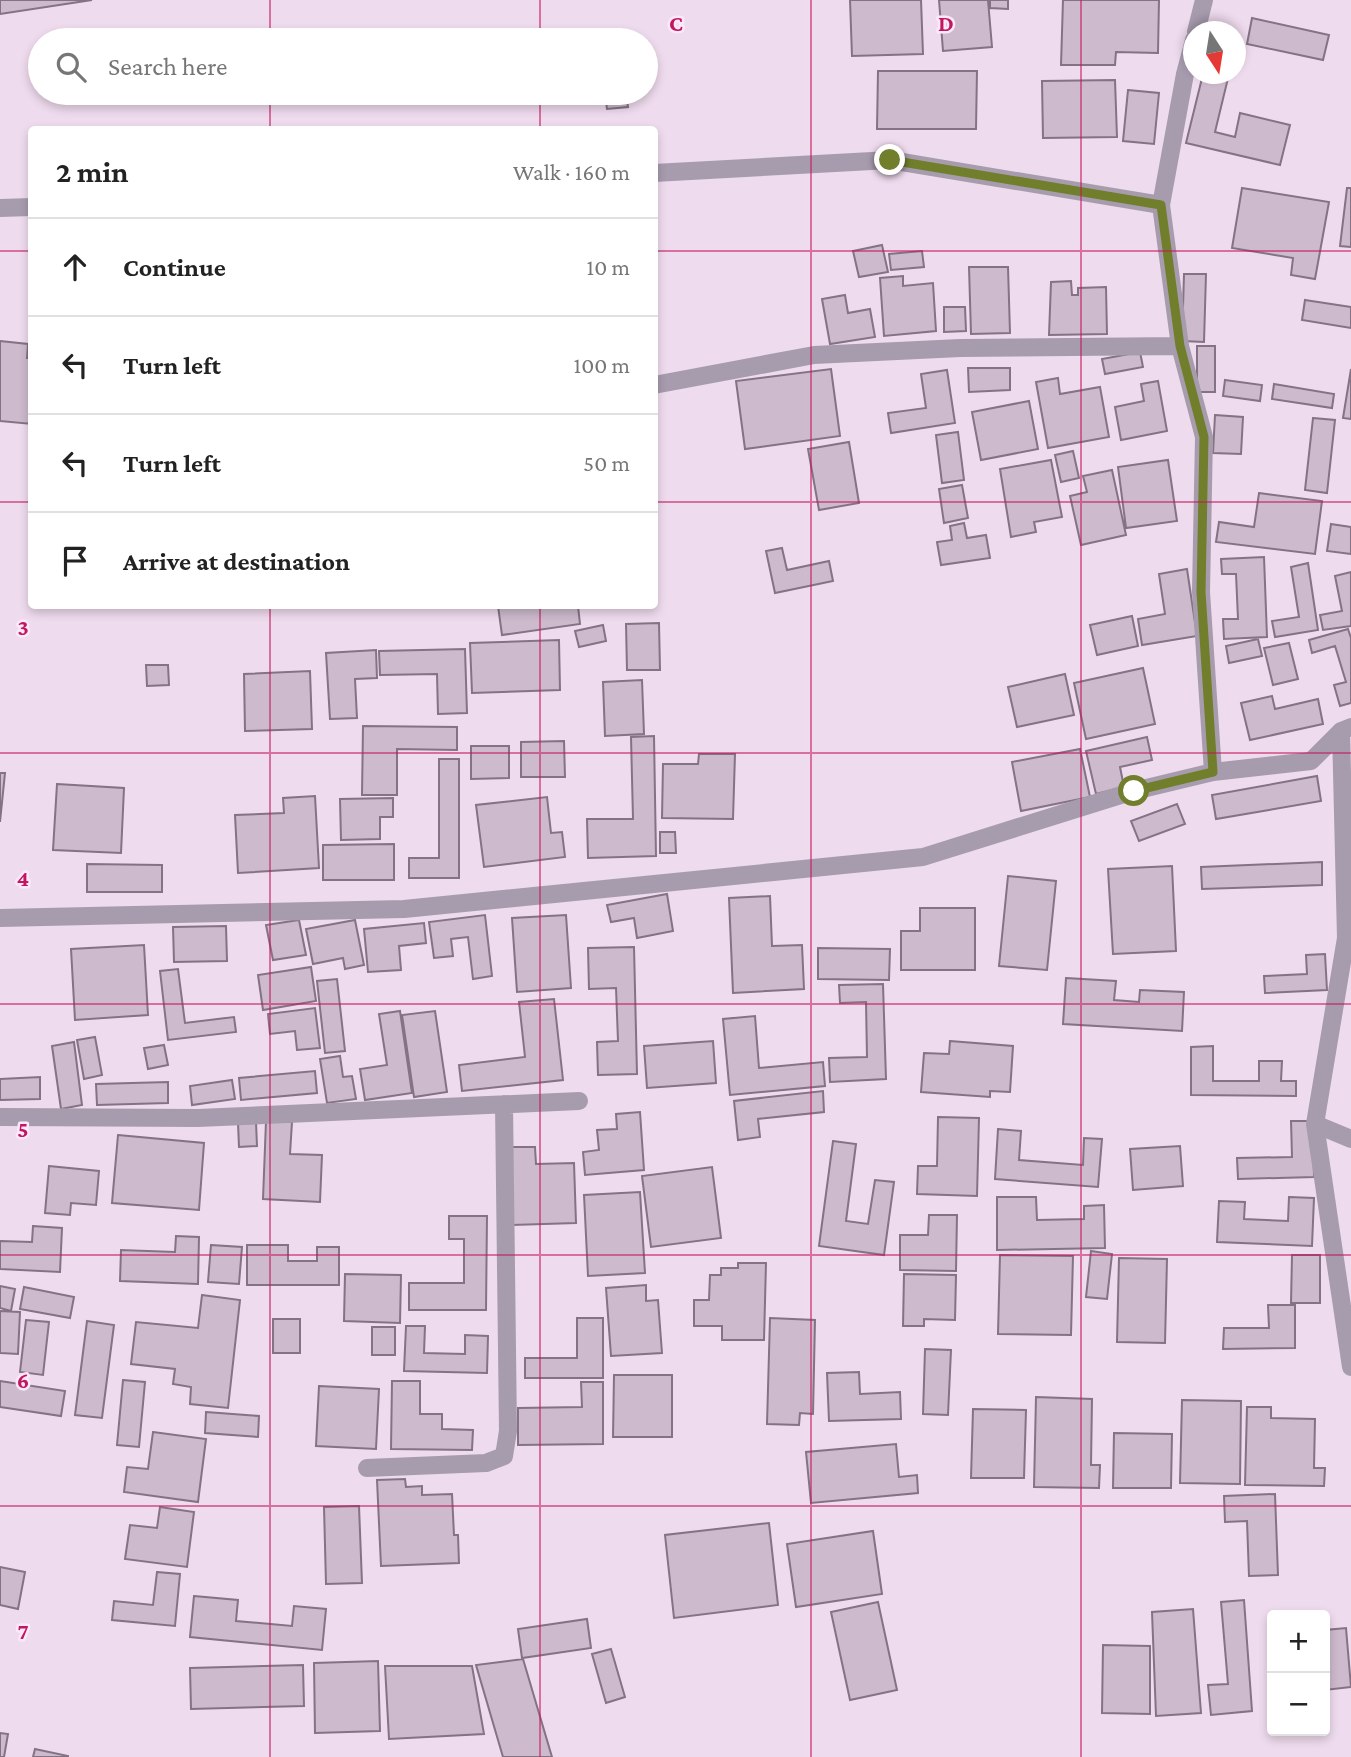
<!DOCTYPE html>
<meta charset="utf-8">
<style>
:root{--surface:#fff;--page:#f6f6f6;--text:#222;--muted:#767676;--line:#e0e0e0}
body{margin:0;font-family:"Crimson Pro",serif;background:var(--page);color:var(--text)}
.controls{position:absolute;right:21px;bottom:21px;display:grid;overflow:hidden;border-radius:7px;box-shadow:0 4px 10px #0003}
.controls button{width:63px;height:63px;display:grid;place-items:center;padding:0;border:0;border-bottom:2px solid var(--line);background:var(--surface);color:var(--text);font:35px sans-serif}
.compass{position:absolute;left:1183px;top:21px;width:63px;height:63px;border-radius:50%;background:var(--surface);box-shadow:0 4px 10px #0003;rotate:168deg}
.stop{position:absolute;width:21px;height:21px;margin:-16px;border:5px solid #717e2b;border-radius:50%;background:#fff}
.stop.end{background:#717e2b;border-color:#fff;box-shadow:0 2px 7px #0008}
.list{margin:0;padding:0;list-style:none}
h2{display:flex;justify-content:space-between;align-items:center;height:91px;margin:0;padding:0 28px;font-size:30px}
h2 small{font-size:23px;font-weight:400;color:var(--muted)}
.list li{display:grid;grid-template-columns:46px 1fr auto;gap:21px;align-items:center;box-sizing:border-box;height:98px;padding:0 28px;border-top:2px solid var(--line)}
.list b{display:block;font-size:26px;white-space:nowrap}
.list em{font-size:23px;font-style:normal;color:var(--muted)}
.icon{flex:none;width:38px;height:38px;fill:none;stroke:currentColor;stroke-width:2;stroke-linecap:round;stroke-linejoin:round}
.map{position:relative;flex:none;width:1351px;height:1757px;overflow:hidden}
.search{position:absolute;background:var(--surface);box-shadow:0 4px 10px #0003;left:28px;top:28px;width:630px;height:77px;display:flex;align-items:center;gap:18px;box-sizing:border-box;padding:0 24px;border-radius:38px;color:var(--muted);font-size:26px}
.panel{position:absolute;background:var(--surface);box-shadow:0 4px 10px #0003;left:28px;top:126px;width:630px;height:483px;border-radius:7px}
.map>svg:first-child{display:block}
</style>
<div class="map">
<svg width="1351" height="1757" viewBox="0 0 1351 1757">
<rect width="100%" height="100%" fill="#efdbee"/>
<path fill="#cdbacd" stroke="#847384" stroke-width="2" d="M0 0H92L0 14Z
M850 0H921L923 54 852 56Z
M939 0H988L992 47 943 51Z
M990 0H1008V9L990 8Z
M1063 0H1159L1158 53 1116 52 1115 65H1061Z
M1252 18 1329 35 1323 60 1247 44Z
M878 71H977L976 129H877Z
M1203 74H1229L1215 132 1235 137 1240 113 1290 125 1280 165 1186 143Z
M1115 80 1117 137 1043 138 1042 81Z
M1128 90 1159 93 1154 144 1123 141Z
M605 93H626L628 107 607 109Z
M1242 188 1329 202 1315 279 1291 275 1293 258 1232 248Z
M1347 188H1351V247L1340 246Z
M882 245 888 272 859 277 853 251Z
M922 251 924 267 891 270 889 254Z
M969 267H1008L1010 333 971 334Z
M1184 274H1206L1204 342 1182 341Z
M903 276V286L933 283 936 331 884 336 880 278Z
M1071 281 1072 295H1078V288L1106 287 1107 334 1049 335 1051 282Z
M845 295 848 313 870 309 875 337 830 344 822 299Z
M1305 300 1351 307V328L1302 320Z
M944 307H965L966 331 944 332Z
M0 341 28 344 27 358H32V424L0 421Z
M1197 346H1215V392H1197Z
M1140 352 1143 367 1105 374 1102 359Z
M968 368H1010V390L969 392Z
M831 369 840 436 745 449 736 381Z
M1351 369V419L1343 418Z
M947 370 955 423 891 433 888 413 926 408 921 374Z
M1058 378 1060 394 1100 387 1109 437 1048 448 1036 382Z
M1225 380 1262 385 1260 401 1223 396Z
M1158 381 1167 431 1121 440 1115 407 1144 401 1141 384Z
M1274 384 1334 394 1332 408 1272 399Z
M1029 401 1038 449 981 460 972 412Z
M1215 415 1243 417 1241 454 1213 453Z
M1313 418 1335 420 1327 493 1305 490Z
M958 432 964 480 942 483 936 435Z
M849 442 859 503 819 510 808 449Z
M1073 451 1079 478 1061 482 1055 455Z
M1051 460 1062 517 1034 522 1036 532 1011 537 1000 469Z
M1168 460 1177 521 1126 528 1118 467Z
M1112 470 1126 535 1081 545 1070 496 1087 492 1083 476Z
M962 485 968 518 944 523 939 489Z
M1259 493 1322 501 1315 554 1216 542 1219 522 1254 527Z
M964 523 967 538 986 535 990 558 941 565 937 542 952 540 950 526Z
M1331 524 1351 527V554L1327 551Z
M782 548 787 570 829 561 833 581 775 593 766 551Z
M1264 557 1267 637 1224 639 1223 619H1238L1236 574H1222L1221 559Z
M1308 563 1318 630 1275 637 1272 621 1299 617 1291 567Z
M1187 569 1197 636 1142 645 1138 619 1165 614 1159 574Z
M1351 572V626L1323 630 1320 615 1342 611 1335 576Z
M498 606H527V607L578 606 580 624 502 635Z
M1132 616 1138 646 1097 655 1090 625Z
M659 623 660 670H627L626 624Z
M603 625 606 641 579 647 575 631Z
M1348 629 1351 638V703L1340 706 1334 685 1346 682 1335 646 1312 653 1309 640Z
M1258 639 1262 656 1229 663 1226 646Z
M559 640 560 690 472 693 470 643Z
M1289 643 1298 679 1273 685 1264 648Z
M465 649 467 713 438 714 437 674 380 675 379 651Z
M376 650 377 678 355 679 357 718 330 719 326 653Z
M146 665H168L169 685 147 686Z
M1143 668 1155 724 1086 739 1074 683Z
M310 671 312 729 245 731 244 674Z
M1065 674 1074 715 1017 727 1008 687Z
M642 680 644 734 605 736 603 682Z
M1272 696 1275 709 1318 699 1323 724 1250 740 1241 703Z
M363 726 457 727V750L397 749V795H362Z
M654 736 656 856 588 858 587 819H633L631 737Z
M1147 737 1152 760 1120 767 1124 787 1096 794 1086 751Z
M564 741 565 777H521V742Z
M471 746H509V778L471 779Z
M1080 749 1090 797 1021 811 1012 762Z
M699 754H735L733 819 662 818 663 764H698Z
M439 759H459V878H409V858H439Z
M0 773H5L0 822Z
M1317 776 1321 801 1216 819 1212 795Z
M57 784 124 788 121 853 53 850Z
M315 796 319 868 238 873 235 815 284 813 283 798Z
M547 797 551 833 562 832 565 857 484 867 476 805Z
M393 798V817H380V839L341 840 340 799Z
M1177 804 1185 824 1139 841 1131 821Z
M660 832H675L676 853H660Z
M394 844V880H323V845Z
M1322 862V885L1202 889 1201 867Z
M87 864 162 865V892H87Z
M1172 866 1176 951 1113 954 1108 869Z
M1008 876 1056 881 1047 970 999 966Z
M667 894 673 931 637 938 634 918 611 922 607 905Z
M770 896 772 946 802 945 804 989 733 993 729 898Z
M920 908H975V970H901V931H920Z
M485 915 492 976 473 979 468 937 451 939 453 956 434 958 429 922Z
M566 915 571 988 517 992 512 918Z
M299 920 306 955 273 960 266 925Z
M355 920 364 965 345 969 343 958 313 964 306 929Z
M424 923 426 943 399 946 401 970 368 972 364 929Z
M226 926 227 961 174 962 173 927Z
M144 945 148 1015 75 1020 71 949Z
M634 947 637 1074 598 1075 597 1042 618 1041 616 988 589 989 588 948Z
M818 948 890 949 889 980 818 979Z
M1325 954 1327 990 1265 993 1264 976 1307 974 1306 955Z
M311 967 316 1001 263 1010 258 975Z
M178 969 185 1023 234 1017 236 1032 168 1040 160 971Z
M1066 978 1116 981 1114 1000 1139 1002 1140 990 1184 992 1182 1031 1063 1024Z
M337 979 345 1051 325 1053 317 981Z
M883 984 886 1079 830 1082 829 1058 867 1057 866 1002 840 1003 839 985Z
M554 999 563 1080 462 1091 459 1065 525 1057 519 1002Z
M315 1008 320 1048 297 1050 295 1031 270 1034 268 1014Z
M400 1011 412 1093 365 1100 360 1069 387 1065 379 1014Z
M435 1011 447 1092 414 1097 402 1015Z
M755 1016 759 1068 823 1062 825 1086 730 1095 723 1019Z
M95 1037 102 1075 84 1079 77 1040Z
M713 1041 716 1083 647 1088 644 1046Z
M950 1041 1013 1046 1010 1092 990 1091V1097L921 1092 924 1053 949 1054Z
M74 1042 82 1105 61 1109 52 1046Z
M164 1045 168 1065 148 1069 144 1048Z
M1213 1046V1081H1259V1061H1282L1281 1081H1296V1096L1191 1095V1047Z
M340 1056 343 1077 352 1076 356 1099 327 1103 320 1059Z
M315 1071 317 1093 241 1100 239 1078Z
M40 1077V1099L0 1100V1079Z
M232 1080 235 1099 192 1105 190 1086Z
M168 1082V1103L97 1105 96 1084Z
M823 1091 824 1112 758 1119 760 1137 738 1140 734 1101Z
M640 1112 644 1170 585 1175 583 1152 599 1150 597 1130 617 1129 616 1114Z
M938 1117 979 1118 977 1196 917 1194 918 1166H937Z
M266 1121 292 1122 290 1154 322 1155 320 1202 263 1199Z
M1291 1121H1313L1314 1177 1238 1179 1237 1158 1292 1157Z
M256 1122 257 1146 239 1147 238 1123Z
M998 1129 1021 1131 1019 1160 1083 1165 1084 1138 1102 1139 1098 1187 995 1179Z
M118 1135 204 1143 199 1210 112 1203Z
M833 1141 856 1144 846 1221 868 1224 875 1180 894 1182 884 1255 819 1246Z
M1180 1146 1183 1186 1133 1190 1130 1149Z
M509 1147H535L536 1164 574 1163 576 1223 512 1225Z
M49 1166 99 1171 96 1205 71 1203 70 1215 45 1213Z
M712 1167 721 1238 651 1247 642 1176Z
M640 1192 645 1273 588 1276 584 1195Z
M997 1197H1036L1037 1220 1084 1219V1206L1104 1205 1105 1248 997 1250Z
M1289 1197 1314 1198 1312 1246 1217 1242 1219 1201 1245 1202 1244 1219 1288 1221Z
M929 1215H957L956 1271 900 1270V1235H928Z
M449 1216H487L486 1310H409V1283H464V1239H449Z
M33 1226 62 1228 60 1272 0 1269V1241L32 1242Z
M176 1236 199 1237 198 1284 120 1281 121 1250 175 1252Z
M211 1245 242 1247 239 1284 208 1282Z
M247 1245H288V1261H317V1247H339V1285H247Z
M1091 1251 1112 1254 1107 1299 1086 1297Z
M1000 1255 1073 1256 1071 1335 998 1334Z
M1292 1255H1320V1303H1291Z
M1119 1258 1167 1259 1165 1343 1117 1342Z
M738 1263H766L764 1340H722V1326H694V1300H709L710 1275H721V1268H738Z
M345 1274 401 1275 400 1323 344 1321Z
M904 1274 956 1275 955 1320 924 1319V1326H903Z
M646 1285V1301L658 1300 662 1353 611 1356 606 1288Z
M0 1286 15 1289 11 1311 0 1308Z
M24 1287 74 1297 70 1318 20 1309Z
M202 1295 240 1300 228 1408 190 1404 191 1387 173 1384 175 1369 131 1364 136 1322 198 1328Z
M1268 1305H1295V1348L1223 1349 1224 1328H1269Z
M0 1311 20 1312 18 1354 0 1353Z
M577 1318H603V1378H525V1358H577Z
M770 1318 815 1320 813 1414 800 1413 799 1425 767 1424Z
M273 1319H300V1353H273Z
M26 1320 49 1322 43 1375 20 1372Z
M87 1321 114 1325 102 1418 75 1415Z
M406 1326H425L424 1353 465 1354V1335L488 1336 487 1373 404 1371Z
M372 1327H395V1355H372Z
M925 1349 951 1350 948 1415 923 1414Z
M859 1372 860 1394 900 1392 901 1419 829 1421 827 1373Z
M614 1375H672V1437H613Z
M123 1380 145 1382 139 1447 117 1445Z
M0 1381 65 1391 61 1416 0 1407Z
M392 1381H420V1414H442V1429L473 1430 472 1450 391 1449Z
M581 1382H603V1444L518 1445V1408L582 1407Z
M319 1386 379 1389 376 1449 316 1446Z
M1036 1397 1092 1399 1091 1465H1100L1099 1488 1034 1487Z
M1182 1400 1241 1401 1240 1484 1180 1483Z
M1247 1407H1271V1418L1315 1419 1314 1468H1325L1324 1486 1245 1485Z
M973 1409 1026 1410 1024 1478H971Z
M206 1412 259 1416 258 1437 205 1433Z
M153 1432 206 1439 198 1502 124 1492 127 1467 148 1469Z
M1114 1433 1172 1434 1171 1488H1113Z
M896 1444 899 1477 917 1475 918 1493 811 1503 806 1452Z
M405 1479 406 1487 422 1486V1495L452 1494 454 1535H458L459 1563 381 1566 377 1480Z
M1275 1494 1278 1575 1249 1576 1247 1521 1225 1522 1224 1496Z
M359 1506 362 1583 326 1584 324 1507Z
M160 1507 194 1512 187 1567 125 1559 130 1525 157 1528Z
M769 1523 778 1605 674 1618 665 1535Z
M873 1531 882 1594 796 1607 787 1544Z
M0 1567 25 1572 18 1609 0 1605Z
M157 1572 180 1574 175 1626 112 1620 114 1601 153 1605Z
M194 1596 238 1600 236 1621 292 1626 294 1606 326 1609 322 1650 190 1637Z
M1244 1600 1252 1711 1211 1715 1208 1685 1228 1684 1221 1602Z
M878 1602 897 1690 850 1700 831 1612Z
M1193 1609 1201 1713 1156 1716 1152 1612Z
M587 1619 591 1648 522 1658 518 1629Z
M1346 1628 1351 1687 1325 1690V1630Z
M1103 1645 1150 1646V1714L1102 1713Z
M611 1649 625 1697 606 1703 592 1654Z
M523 1659 552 1757H503L476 1665Z
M378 1661 380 1731 315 1733 314 1663Z
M303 1665 304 1706 191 1709 190 1668Z
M385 1666H472L484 1734 389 1739Z
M0 1733 8 1734 4 1757H0Z
M35 1749 68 1756V1757H33Z"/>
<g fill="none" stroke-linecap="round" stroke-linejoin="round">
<path stroke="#a79cae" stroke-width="18" d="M1196 32 1204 0
M1194 40 1185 74 1161 205 1180 346 1204 437 1201 592 1213 772
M654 173 890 160 1161 205
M0 208 32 207
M654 385 814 355 960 348 1180 346
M1341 731 1346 938 1315 1124 1351 1367
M0 918 404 909 923 857 1134 791 1213 772 1311 761 1341 731 1351 727
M0 1117 198 1118 579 1101
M1315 1124 1351 1139
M367 1468 486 1463 504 1456 508 1431 504 1104"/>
</g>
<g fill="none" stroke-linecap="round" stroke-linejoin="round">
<path stroke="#717e2b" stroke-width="9" d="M890 160 1161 205 1180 346 1204 437 1201 592 1213 772 1134 791"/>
</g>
<path fill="none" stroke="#c2185b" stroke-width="2" stroke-opacity="0.55" d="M270 0V40M540 0V40M811 0V1757M1081 0V1757M270 93V130M540 93V130M0 251H32M654 251H1351M0 502H32M654 502H1351M270 606V1757M540 606V1757M0 753H1351M0 1004H1351M0 1255H1351M0 1506H1351"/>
<g font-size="23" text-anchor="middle" font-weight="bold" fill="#c2185b" stroke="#fce8fc" stroke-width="5" stroke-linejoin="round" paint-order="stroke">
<text x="676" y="31">C</text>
<text x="946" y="31">D</text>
<text x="23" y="635">3</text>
<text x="23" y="886">4</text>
<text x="23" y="1137">5</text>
<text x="23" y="1388">6</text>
<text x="23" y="1639">7</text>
</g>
</svg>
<div class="controls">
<button>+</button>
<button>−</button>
</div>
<svg class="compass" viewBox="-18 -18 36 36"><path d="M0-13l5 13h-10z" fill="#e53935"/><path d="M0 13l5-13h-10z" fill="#767676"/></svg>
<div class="stop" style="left:1134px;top:791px"></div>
<div class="stop end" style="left:890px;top:160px"></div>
<div class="search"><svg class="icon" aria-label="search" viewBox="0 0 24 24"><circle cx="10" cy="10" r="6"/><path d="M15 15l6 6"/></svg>Search here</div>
<section class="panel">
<h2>2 min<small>Walk · 160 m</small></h2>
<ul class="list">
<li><svg class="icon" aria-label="ahead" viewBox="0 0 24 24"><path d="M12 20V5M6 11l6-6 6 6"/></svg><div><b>Continue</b></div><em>10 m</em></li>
<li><svg class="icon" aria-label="left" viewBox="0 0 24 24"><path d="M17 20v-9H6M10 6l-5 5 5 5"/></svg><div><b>Turn left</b></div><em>100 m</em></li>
<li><svg class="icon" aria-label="left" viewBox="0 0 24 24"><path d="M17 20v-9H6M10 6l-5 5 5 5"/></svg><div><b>Turn left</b></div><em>50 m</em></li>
<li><svg class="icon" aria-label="arrive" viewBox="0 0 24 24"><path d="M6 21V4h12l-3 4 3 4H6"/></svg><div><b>Arrive at destination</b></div></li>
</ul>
</section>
</div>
